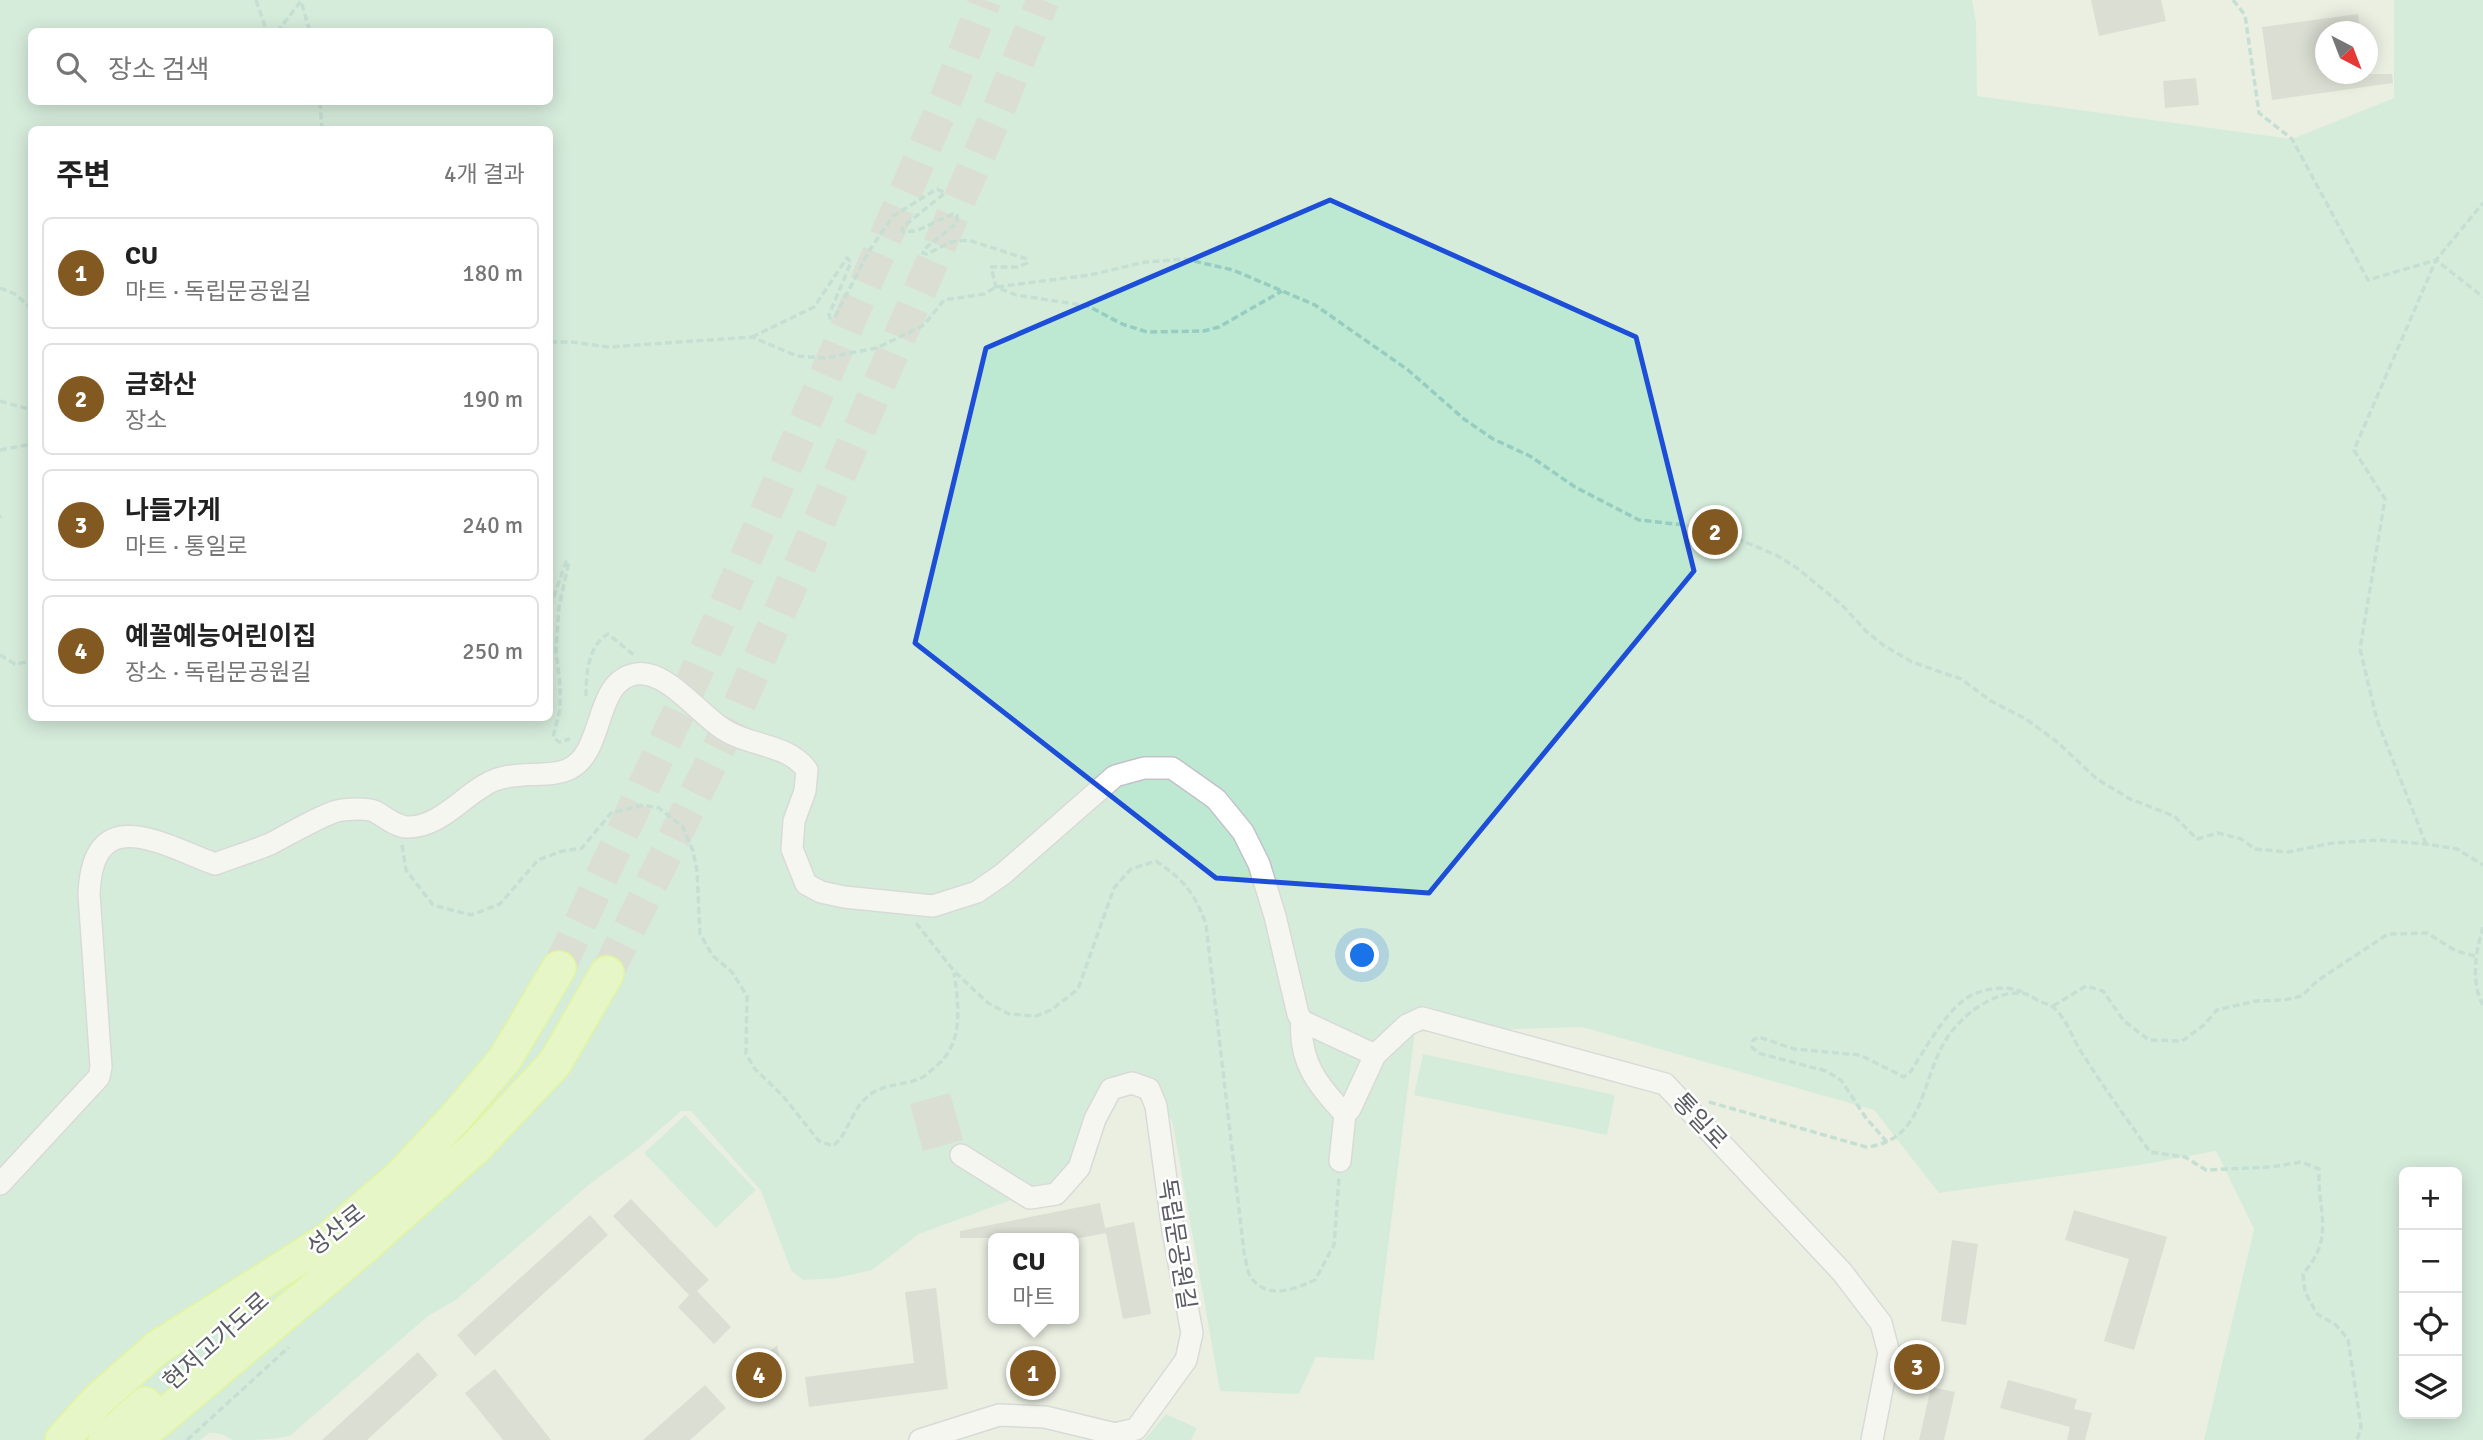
<!DOCTYPE html>
<html lang="ko">
<meta charset="utf-8">
<style>
:root{--surface:#fff;--page:#f6f6f6;--text:#222;--muted:#767676;--line:#e0e0e0;--accent:#825921}
body{margin:0;font-family:Signika,"Noto Sans KR",sans-serif;background:var(--page);color:var(--text)}
.controls{position:absolute;right:21px;bottom:21px;display:grid;overflow:hidden;border-radius:10px;box-shadow:0 4px 18px #0003}
.controls button{width:63px;height:63px;display:grid;place-items:center;padding:0;border:0;border-bottom:2px solid var(--line);background:var(--surface);color:var(--text);font:35px sans-serif}
.compass{position:absolute;left:2315px;top:21px;width:63px;height:63px;border-radius:50%;background:var(--surface);box-shadow:0 4px 18px #0003;rotate:138deg}
.you{position:absolute;left:1363px;top:956px;width:24px;height:24px;margin:-18px;border:5px solid #fff;border-radius:50%;background:#1a73e8;box-shadow:0 0 0 10px #1a73e833}
.badge{display:grid;place-items:center;width:46px;height:46px;border-radius:50%;background:var(--accent);color:#fff;font-size:23px;font-weight:700}
.pin{position:absolute;translate:-50% -50%;border:4px solid #fff;box-shadow:0 2px 7px #0006}
.popup{position:absolute;left:988px;top:1233px;width:91px;height:91px;box-sizing:border-box;display:grid;place-content:center;border-radius:10px;background:var(--surface);filter:drop-shadow(0 2px 5px #0005);font-size:23px;white-space:nowrap;color:var(--muted)}
.popup b{font-size:26px;color:var(--text)}
.popup::after{content:'';position:absolute;left:50%;top:100%;margin-left:-14px;border:14px solid transparent;border-top-color:var(--surface)}
.list{margin:0;padding:0;list-style:none}
h2{display:flex;justify-content:space-between;align-items:center;height:91px;margin:0;padding:0 28px;font-size:30px}
h2 small{font-size:23px;font-weight:400;color:var(--muted)}
.list li{display:grid;grid-template-columns:46px 1fr auto;gap:21px;align-items:center;box-sizing:border-box;height:112px;margin:0 14px 14px;padding:0 14px;border:2px solid var(--line);border-radius:10px}
.list b{display:block;font-size:26px;white-space:nowrap}
.list p{margin:0;font-size:23px;white-space:nowrap;color:var(--muted)}
.list em{font-size:23px;font-style:normal;color:var(--muted)}
.icon{flex:none;width:38px;height:38px;fill:none;stroke:currentColor;stroke-width:2;stroke-linecap:round;stroke-linejoin:round}
.map{position:relative;flex:none;width:2483px;height:1440px;overflow:hidden}
.search{position:absolute;background:var(--surface);box-shadow:0 4px 18px #0003;left:28px;top:28px;width:525px;height:77px;display:flex;align-items:center;gap:18px;box-sizing:border-box;padding:0 24px;border-radius:10px;color:var(--muted);font-size:26px}
.panel{position:absolute;background:var(--surface);box-shadow:0 4px 18px #0003;left:28px;top:126px;width:525px;height:595px;border-radius:10px}
.map>svg:first-child{display:block}
</style>
<div class="map">
<svg width="2483" height="1440" viewBox="0 0 2483 1440">
<rect width="100%" height="100%" fill="#ebefe2"/>
<path fill="#bde9d3" fill-rule="evenodd" d="M0 0H1972L1976 22 1977 96 2292 139 2394 98V0H2483V1440H2204L2254 1229 2216 1151 2146 1164 1939 1193 1874 1110 1582 1027 1415 1032 1374 1360 1316 1357 1299 1394 1220 1391 1173 1125 1155 1082 1138 1074 1106 1085 1074 1165 1055 1187 1030 1193 919 1234 872 1270 837 1278 803 1280 791 1270 761 1191 691 1111H681L640 1147 590 1184 456 1300 428 1316 291 1435C275 1440 253 1440 235 1440 224 1438 225 1432 209 1433L200 1440H0ZM32 32H550V102H32ZM32 130H550V718H32ZM2404 1172H2457V1414H2404Z
M1423 1054 1615 1095 1607 1135 1414 1095Z
M685 1115 756 1190 716 1228 644 1153Z
M1166 1414 1197 1428 1191 1440H1144Z"/>
<path fill="#c8cabf" d="M2091 0H2161L2166 21 2099 36Z
M2358 14 2360 32H2326V74H2392L2393 83 2272 100 2262 27Z
M2196 78 2199 105 2165 108 2163 81Z
M950 1093 963 1140 923 1151 910 1104Z
M631 1199 709 1280 697 1291 731 1327 714 1344 678 1307 689 1295 613 1216Z
M1100 1203 1106 1233 1080 1238H960V1231Z
M2074 1210 2167 1237 2134 1350 2104 1341 2129 1259 2065 1240Z
M590 1215 608 1235 475 1356 457 1335Z
M1134 1222 1151 1314 1123 1319 1105 1228Z
M1952 1240 1978 1244 1966 1325 1941 1321Z
M936 1288 948 1389 809 1407 805 1377 914 1363 905 1292Z
M777 1345 782 1369 749 1397 736 1382Z
M418 1352 438 1375 367 1440H322Z
M495 1369 551 1440H503L465 1393Z
M2008 1380 2077 1399 2074 1409 2092 1413 2085 1440H2067L2070 1427 2000 1408Z
M705 1385 726 1408 690 1440H643Z
M1931 1387 1955 1392 1944 1440H1919Z"/>
<g fill="none" stroke-linecap="round" stroke-linejoin="round">
<path stroke="#c7cac2" stroke-width="33" stroke-dasharray="33 17" stroke-linecap="butt" d="M559 968 682 705 948 94 985 0
M607 973 733 719 995 118 1043 0"/>
<defs>
<path id="street" d="M1302 1021C1298 1061 1319 1087 1345 1114L1350 1109 1375 1055
M1340 1161 1345 1114
M0 1184 99 1077 101 1067 89 894C93 801 161 844 215 864 234 857 253 851 270 844 286 836 328 811 342 810 351 809 366 808 374 811 384 816 396 827 407 827 442 828 466 791 495 780 517 771 552 778 569 769 606 751 593 681 636 674 666 669 699 714 723 729 750 747 787 743 807 770L805 791 794 821 792 849 806 884 821 892 844 897 933 906 977 892 1003 874 1115 776 1144 768H1172L1216 799 1243 832 1259 864 1275 916 1298 1014 1302 1021 1375 1055 1407 1025 1422 1018 1665 1084 1842 1272 1881 1323 1889 1353 1872 1440
M920 1440 999 1415 1045 1417 1115 1434 1136 1429 1186 1360 1192 1333 1173 1231 1156 1106 1149 1089 1132 1083 1111 1089 1095 1119 1079 1168 1056 1194 1030 1198 961 1155"/>
<path id="primary" d="M62 1440 97 1401 157 1348 326 1241 402 1175 456 1117 505 1059 559 968
M105 1440 145 1404
M135 1440 365 1246 476 1147 555 1063 607 973"/>
</defs>
<use href="#street" stroke="#c2c1ca" stroke-width="24"/>
<use href="#primary" stroke="#d6fd4e" stroke-width="36"/>
<path stroke="#97ccc0" stroke-width="3.5" stroke-dasharray="7 3.5" stroke-linecap="butt" d="M256 0 267 32
M2233 0 2245 15 2259 113 2292 139 2368 280 2436 260 2483 203
M277 32 301 1 310 32
M320 102 322 130
M0 288 15 294 32 309
M752 337 814 307 847 258 851 262 829 315 830 318 835 317 869 251 893 216 937 189 945 193 904 226 902 229 903 232 916 231 953 214 957 215V223L923 250V253L927 254 951 242 968 240 1027 259V263L1018 267H991L996 287 1016 295 1088 306 1122 324 1147 332 1204 331 1219 327 1282 291
M550 342H573L608 347 752 337 797 356 824 358 877 348 924 325 944 300 984 294 996 287 1090 275 1145 262 1185 259 1233 270 1315 305 1408 370 1464 419 1493 439 1530 456 1575 487 1639 520 1712 528 1776 555 1797 568 1842 605 1866 631 1883 645 1912 662 1961 679 1991 701 2026 719 2056 741 2097 779 2130 799 2174 816 2197 839 2218 833 2241 839 2255 849 2288 852 2333 843 2379 840 2426 844 2457 849 2483 865
M0 401 32 410
M0 450 32 444
M0 515V518
M550 607 566 562H569L559 607 556 650 560 685V710L553 737 559 742 570 739
M0 655 15 664 32 661
M586 696C586 675 588 645 608 634L635 656
M2426 844 2377 720 2360 649 2385 499 2354 450 2436 260 2483 297
M402 845 406 870 433 905 471 915 500 904 538 860 562 851 582 848 611 813 643 805 659 808 683 827 693 851 697 871 700 934 713 956 732 972 747 996 746 1054 755 1069 783 1096 819 1141 833 1146C848 1134 851 1112 866 1098 881 1083 904 1086 921 1078 926 1076 930 1071 934 1068 964 1045 959 1007 954 973
M916 923 954 971 988 1003 1009 1014 1036 1016 1051 1010 1078 989 1114 888 1131 869 1156 861C1184 880 1194 892 1206 924L1244 1252C1246 1260 1247 1273 1252 1279 1270 1300 1294 1289 1315 1280L1334 1245 1339 1178
M2483 927C2476 951 2470 981 2483 1005
M2053 1006 2086 986 2103 991 2124 1021 2149 1040 2182 1041 2204 1025 2217 1010 2256 1001 2284 1000 2302 996 2317 981 2388 934 2427 933 2456 951 2475 956
M1709 1102 1866 1147C1926 1141 1921 1077 1947 1038 1962 1015 1993 991 2022 993 2029 994 2035 999 2041 1002 2047 1004 2051 1005 2055 1009 2067 1020 2072 1037 2080 1050 2102 1085 2126 1118 2150 1152L2185 1157 2206 1170 2271 1167 2301 1162 2319 1169C2317 1213 2336 1236 2303 1274L2305 1292 2317 1314 2336 1325 2348 1339 2361 1427 2357 1440
M1887 1142 1866 1118 1841 1080 1826 1071 1758 1053 1752 1047 1753 1040 1759 1037 1794 1049 1860 1055 1904 1077 1911 1071C1923 1052 1946 1012 1964 1000 1978 989 2006 984 2022 992
M187 1440 289 1347"/>
<use href="#street" stroke="#fff" stroke-width="21"/>
<use href="#primary" stroke="#e1ffa7" stroke-width="33"/>
</g>
<path d="M0 0H2483V1440H0ZM1330 200 1636 337 1694 571 1429 893 1216 878 915 643 986 348Z" fill="#ebefe2" fill-opacity=".55" fill-rule="evenodd"/>
<path fill="none" stroke="#1d4ed8" stroke-width="5" stroke-linejoin="round" d="M1330 200 1636 337 1694 571 1429 893 1216 878 915 643 986 348Z"/>
<g text-anchor="middle" stroke-width="5" stroke-linejoin="round" paint-order="stroke">
<g font-size="24" fill="#5b5b64" stroke="#fff">
<text transform="translate(1700 1121) rotate(47)" y="8">통일로</text>
<text transform="translate(336 1230) rotate(-38)" y="8">성산로</text>
<text transform="translate(1177 1244) rotate(81)" y="8">독립문공원길</text>
<text transform="translate(216 1341) rotate(-42)" y="8">현저고가도로</text>
</g>
</g>
</svg>
<div class="controls">
<button>+</button>
<button>−</button>
<button><svg class="icon" aria-label="locate" viewBox="0 0 24 24"><circle cx="12" cy="12" r="6"/><path d="M12 2v4M12 18v4M2 12h4M18 12h4"/></svg></button>
<button><svg class="icon" aria-label="layers" viewBox="0 0 24 24"><path d="M12 4l9 5-9 5-9-5zM3 14l9 5 9-5"/></svg></button>
</div>
<svg class="compass" viewBox="-18 -18 36 36"><path d="M0-13l5 13h-10z" fill="#e53935"/><path d="M0 13l5-13h-10z" fill="#767676"/></svg>
<div class="you"></div>
<div class="pin badge" style="left:1033px;top:1373px">1</div>
<div class="popup"><b>CU</b>마트</div>
<div class="pin badge" style="left:1715px;top:532px">2</div>
<div class="pin badge" style="left:1917px;top:1367px">3</div>
<div class="pin badge" style="left:759px;top:1375px">4</div>
<div class="search"><svg class="icon" aria-label="search" viewBox="0 0 24 24"><circle cx="10" cy="10" r="6"/><path d="M15 15l6 6"/></svg>장소 검색</div>
<section class="panel">
<h2>주변<small>4개 결과</small></h2>
<ul class="list">
<li><span class="badge">1</span><div><b>CU</b><p>마트 · 독립문공원길</p></div><em>180 m</em></li>
<li><span class="badge">2</span><div><b>금화산</b><p>장소</p></div><em>190 m</em></li>
<li><span class="badge">3</span><div><b>나들가게</b><p>마트 · 통일로</p></div><em>240 m</em></li>
<li><span class="badge">4</span><div><b>예꼴예능어린이집</b><p>장소 · 독립문공원길</p></div><em>250 m</em></li>
</ul>
</section>
</div>
